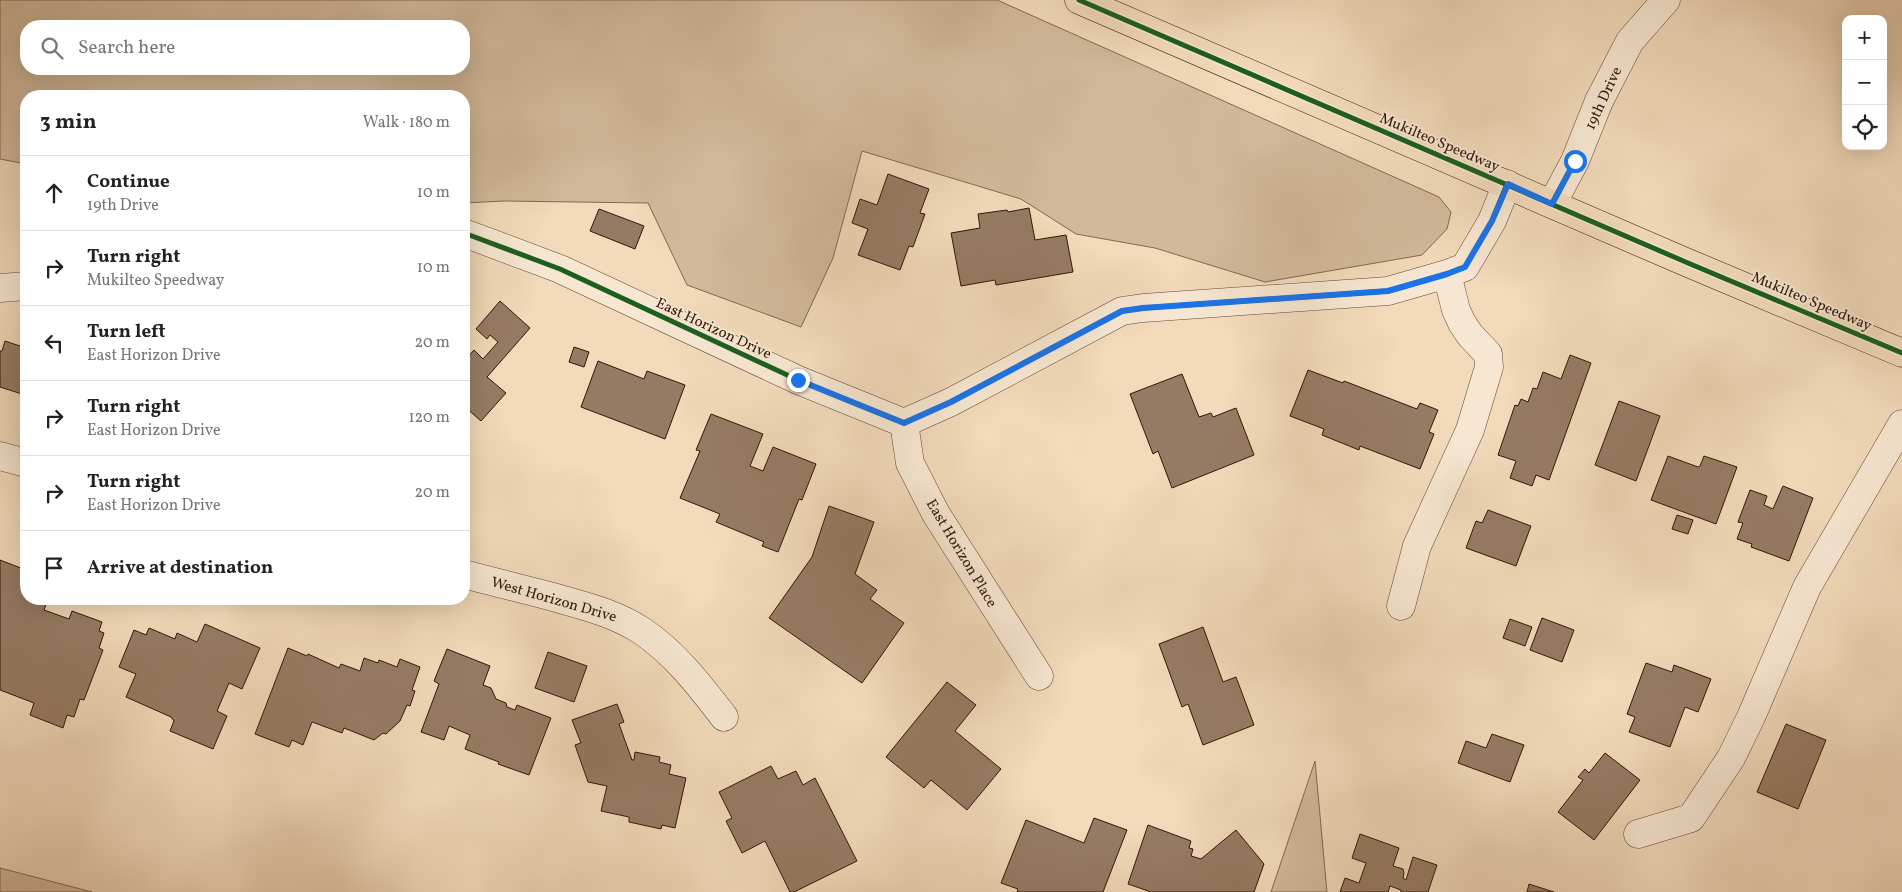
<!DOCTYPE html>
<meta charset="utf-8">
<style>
:root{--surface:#fff;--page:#f6f6f6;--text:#222;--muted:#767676;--line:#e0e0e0}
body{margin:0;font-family:Vollkorn,serif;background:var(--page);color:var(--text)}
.controls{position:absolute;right:15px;top:15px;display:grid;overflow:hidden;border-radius:10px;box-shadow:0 5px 20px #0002}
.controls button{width:45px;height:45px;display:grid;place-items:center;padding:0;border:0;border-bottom:1px solid var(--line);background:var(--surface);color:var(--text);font:25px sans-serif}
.stop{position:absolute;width:15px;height:15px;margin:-11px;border:4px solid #1a73e8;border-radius:50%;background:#fff}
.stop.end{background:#1a73e8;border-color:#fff;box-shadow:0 1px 5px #0008}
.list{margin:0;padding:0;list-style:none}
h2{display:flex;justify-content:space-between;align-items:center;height:65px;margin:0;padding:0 20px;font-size:21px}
h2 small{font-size:16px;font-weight:400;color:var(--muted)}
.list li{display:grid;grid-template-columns:32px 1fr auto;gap:15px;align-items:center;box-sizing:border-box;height:75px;padding:0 20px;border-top:1px solid var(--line)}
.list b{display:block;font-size:19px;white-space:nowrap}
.list p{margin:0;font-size:16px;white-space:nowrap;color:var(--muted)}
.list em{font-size:16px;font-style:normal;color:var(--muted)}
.icon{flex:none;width:28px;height:28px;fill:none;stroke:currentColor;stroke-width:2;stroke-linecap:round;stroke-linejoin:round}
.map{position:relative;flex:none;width:1902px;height:892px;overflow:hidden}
.search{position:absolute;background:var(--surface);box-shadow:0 5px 20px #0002;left:20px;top:20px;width:450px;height:55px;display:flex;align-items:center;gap:12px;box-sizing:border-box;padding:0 18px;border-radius:20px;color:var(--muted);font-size:19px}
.panel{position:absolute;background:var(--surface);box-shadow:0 5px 20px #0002;left:20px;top:90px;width:450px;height:515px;border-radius:20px}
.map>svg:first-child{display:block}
</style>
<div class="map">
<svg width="1902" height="892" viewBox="0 0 1902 892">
<rect width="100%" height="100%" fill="#f2daba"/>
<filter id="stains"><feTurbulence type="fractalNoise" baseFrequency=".004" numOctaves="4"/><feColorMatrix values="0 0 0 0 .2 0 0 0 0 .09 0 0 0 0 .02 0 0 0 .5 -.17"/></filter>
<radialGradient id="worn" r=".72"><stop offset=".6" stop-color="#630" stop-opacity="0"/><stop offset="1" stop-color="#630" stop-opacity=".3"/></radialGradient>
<path fill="#d2b99c" stroke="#826752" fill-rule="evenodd" d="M0 0H997L1439 197 1451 212 1447 229 1422 255 1265 282 1155 248 1076 234 1021 199 862 151 833 258 801 327 687 285 648 203 504 201 464 203V96H26V164L0 159ZM464 26V69H26V26Z
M1315 761 1327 892H1271Z
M0 868 92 892H0Z"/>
<path fill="#967b64" stroke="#331507" d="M888 174 929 189 920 213 925 214 913 247 909 246 900 270 858 255 868 229 852 223 860 199 877 205Z
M1029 208 1035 240 1066 235 1073 272 996 285 995 280 961 286 951 233 980 228 978 214 1007 210 1008 212Z
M599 209 644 226 635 249 590 231Z
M500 301 530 328 487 377 506 393 481 421 464 406V355L467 358 474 350 483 359 498 342 490 335 487 339 476 329Z
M5 341 26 348V399L24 398 25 395 0 387V351H2Z
M574 347 589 352 584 367 569 362Z
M1570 355 1591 363 1549 480 1536 475 1532 486 1510 478 1516 461 1498 455 1515 405 1518 406 1521 399 1528 402 1533 388 1537 389 1543 372 1561 379Z
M598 361 644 379 647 371 685 385 665 439 581 407Z
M1308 370 1343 383 1344 381 1417 409 1420 403 1438 410 1429 432 1434 434 1420 469 1360 446 1359 450 1322 435 1324 429 1290 416Z
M1182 374 1199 417 1211 413 1213 417 1236 408 1254 455 1172 488 1158 451 1153 454 1130 394Z
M1619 401 1660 416 1636 481 1595 465Z
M711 414 763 434 750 466 763 471 773 447 816 464 802 500 799 499 778 552 762 546 764 542 716 522 720 514 680 498 700 451 696 450Z
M1668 456 1698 467 1700 466 1704 456 1737 467 1716 524 1651 500Z
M1783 486 1813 498 1789 561 1751 547 1752 544 1737 539 1743 523 1738 522 1750 490 1767 496 1764 505 1773 509Z
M829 506 874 522 855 574 877 590 870 599 904 623 862 683 769 618 812 557Z
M1488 510 1531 526 1516 566 1466 548 1476 521 1482 523Z
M1677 515 1693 520 1688 534 1672 529Z
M0 560 26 570V599H48L44 610 69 619 72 611 102 622 99 631 104 633 99 648 103 650 84 700 80 699 74 717 67 715 63 728 30 715 34 703 0 690Z
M1542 618 1574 630 1562 662 1530 650Z
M1510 619 1532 627 1525 646 1503 638Z
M205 624 260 648 242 689 229 683 217 711 227 716 213 749 170 731 174 721 171 717 126 697 136 674 119 667 134 630 146 635 149 628 175 639 177 633 197 642Z
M1203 627 1223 682 1236 677 1254 725 1203 745 1188 704 1182 707 1159 644Z
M288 648 307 656 308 654 339 668 341 664 360 671 364 658 378 663 379 660 397 667 400 659 420 667 412 690 415 691 410 706 407 705 400 721 386 734 383 733 374 740 344 728 342 733 312 722 303 745 292 740 289 747 255 734Z
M447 649 490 666 483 685 491 688 496 699 506 703 507 707 515 710 517 705 551 718 529 775 498 764 499 762 465 749 470 735 449 726 444 740 421 732 439 684 434 681Z
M548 652 587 666 574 702 535 688Z
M1646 663 1672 672 1674 665 1711 679 1698 712 1685 707 1670 747 1629 732 1635 717 1627 714Z
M947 682 976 705 955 731 1001 769 967 810 931 780 924 788 886 757Z
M617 704 624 722 619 724 632 760H634L635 752 660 757 659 762 671 765 669 774 686 778 675 828 662 825 661 829 629 822V817L601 811 607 786 588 782 575 745 581 743 572 720Z
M1786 724 1826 740 1798 809 1757 792Z
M1492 734 1524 745 1510 782 1458 763 1466 741 1486 748Z
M1605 753 1640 780 1594 840 1558 812 1583 780 1578 777 1585 769 1589 773Z
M771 766 778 779 796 771 803 785 815 778 857 861 794 892H790L765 841 742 853 726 821 732 818 719 792Z
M1094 818 1127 830 1103 892H1017L1018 889 1001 883 1026 820 1084 843Z
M1148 825 1191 841 1189 848 1193 849 1191 856 1201 859 1236 830 1264 864 1254 892H1151L1128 884Z
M1360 834 1399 848 1393 866 1403 869 1404 873 1403 878 1406 880 1413 857 1437 865 1428 892H1401V890L1390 886 1388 892H1340L1345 878 1359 883 1366 863 1352 858Z
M1529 884 1554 892H1527Z"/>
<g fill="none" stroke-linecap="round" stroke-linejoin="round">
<defs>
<path id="minor" d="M1552 204 1575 161 1599 101 1630 41 1666 0
M464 233 560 269 798 380 904 423 951 402 1122 311 1143 308 1388 291 1447 274 1465 267 1492 221 1507 184
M0 288 26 286
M904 423 910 463 936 514 1039 676
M0 456 26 463
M464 574C493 582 523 589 553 597 584 606 615 613 642 631 675 653 700 686 724 717
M1401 606 1417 546 1470 430 1489 367 1488 354 1470 335 1462 323 1456 310 1447 274
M1638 834 1691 818 1731 758 1751 717 1807 587 1902 424"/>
<path id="major" d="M1079 0 1688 263 1902 353"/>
</defs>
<use href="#minor" stroke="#634634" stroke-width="29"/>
<use href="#major" stroke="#331507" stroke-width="29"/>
<use href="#minor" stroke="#f7e7d2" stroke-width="28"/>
<use href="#major" stroke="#f2daba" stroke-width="28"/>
<defs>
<path id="cycleway" d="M1079 0 1688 263 1902 353
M464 233 560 269 798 380 904 423 951 402 1122 311 1143 308 1388 291 1447 274 1465 267 1492 221 1507 184"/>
</defs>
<use href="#cycleway" stroke="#f7e7d2" stroke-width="8"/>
<use href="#cycleway" stroke="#1b5e20" stroke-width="5"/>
</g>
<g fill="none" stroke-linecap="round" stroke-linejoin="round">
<path stroke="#1a73e8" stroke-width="6" d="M798 380 904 423 951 402 1122 311 1143 308 1388 291 1447 274 1465 267 1492 221 1508 184 1552 204 1575 161"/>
</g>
<g text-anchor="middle" stroke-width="4" stroke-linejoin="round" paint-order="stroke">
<g font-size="15" fill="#331507" stroke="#f7e7d2">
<text transform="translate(1603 98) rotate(-65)" y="5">19th Drive</text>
<text transform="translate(1440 142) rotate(23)" y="5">Mukilteo Speedway</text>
<text transform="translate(1812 301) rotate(23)" y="5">Mukilteo Speedway</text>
<text transform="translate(714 328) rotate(25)" y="5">East Horizon Drive</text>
<text transform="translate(962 553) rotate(59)" y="5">East Horizon Place</text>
<text transform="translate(554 599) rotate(16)" y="5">West Horizon Drive</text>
</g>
</g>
<rect width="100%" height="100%" filter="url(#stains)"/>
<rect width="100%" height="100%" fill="url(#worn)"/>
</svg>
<div class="controls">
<button>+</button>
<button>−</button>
<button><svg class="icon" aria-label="locate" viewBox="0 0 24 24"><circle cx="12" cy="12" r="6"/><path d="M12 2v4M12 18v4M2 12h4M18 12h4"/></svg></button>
</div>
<div class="stop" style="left:1575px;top:161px"></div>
<div class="stop end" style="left:798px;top:380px"></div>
<div class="search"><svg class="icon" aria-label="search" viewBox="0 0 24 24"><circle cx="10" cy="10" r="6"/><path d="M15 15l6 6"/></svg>Search here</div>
<section class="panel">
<h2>3 min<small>Walk · 180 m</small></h2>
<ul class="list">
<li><svg class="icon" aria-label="ahead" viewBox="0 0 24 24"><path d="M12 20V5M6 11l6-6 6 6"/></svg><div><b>Continue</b><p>19th Drive</p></div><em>10 m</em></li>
<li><svg class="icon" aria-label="right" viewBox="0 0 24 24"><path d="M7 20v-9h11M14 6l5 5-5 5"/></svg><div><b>Turn right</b><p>Mukilteo Speedway</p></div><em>10 m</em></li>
<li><svg class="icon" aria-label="left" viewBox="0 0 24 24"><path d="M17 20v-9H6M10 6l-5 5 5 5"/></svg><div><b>Turn left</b><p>East Horizon Drive</p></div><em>20 m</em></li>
<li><svg class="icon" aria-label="right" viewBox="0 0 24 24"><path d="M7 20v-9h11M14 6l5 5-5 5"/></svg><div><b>Turn right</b><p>East Horizon Drive</p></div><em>120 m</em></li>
<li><svg class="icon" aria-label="right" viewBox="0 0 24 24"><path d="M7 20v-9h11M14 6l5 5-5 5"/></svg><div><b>Turn right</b><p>East Horizon Drive</p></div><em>20 m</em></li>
<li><svg class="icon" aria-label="arrive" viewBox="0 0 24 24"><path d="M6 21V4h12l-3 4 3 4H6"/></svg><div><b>Arrive at destination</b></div></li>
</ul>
</section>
</div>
